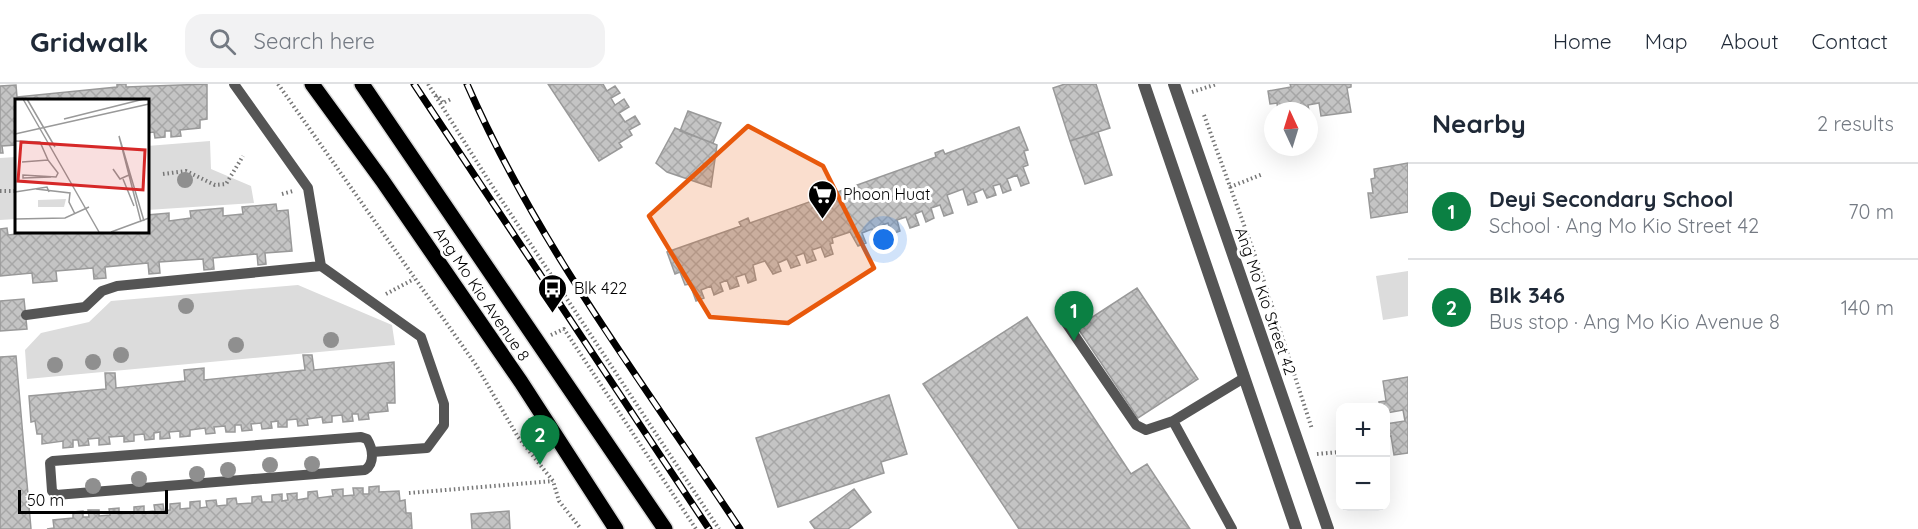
<!DOCTYPE html>
<meta charset="utf-8">
<style>
:root{--surface:#fff;--page:#f2f2f3;--text:#1f2937;--muted:#747a83;--line:#e0e1e3;--accent:#0b8043}
body{margin:0;font-family:Quicksand,sans-serif;background:var(--page);color:var(--text)}
.controls{position:absolute;right:18px;bottom:18px;display:grid;overflow:hidden;border-radius:12px;box-shadow:0 6px 24px #0002}
.controls button{width:54px;height:54px;display:grid;place-items:center;padding:0;border:0;border-bottom:2px solid var(--line);background:var(--surface);color:var(--text);font:30px sans-serif}
.compass{position:absolute;left:1264px;top:18px;width:54px;height:54px;border-radius:50%;background:var(--surface);box-shadow:0 6px 24px #0002;rotate:356deg}
.scale{position:absolute;left:18px;bottom:15px;width:150px;box-sizing:border-box;padding-left:6px;border:3px solid #000;border-top:0;font-size:16px;line-height:21px;white-space:nowrap;color:#000;-webkit-text-stroke:4px #fff;paint-order:stroke}
.you{position:absolute;left:884px;top:156px;width:21px;height:21px;margin:-15px;border:4px solid #fff;border-radius:50%;background:#1a73e8;box-shadow:0 0 0 9px #1a73e833}
.badge{display:grid;place-items:center;width:39px;height:39px;border-radius:50%;background:var(--accent);color:#fff;font-size:20px;font-weight:700}
.pin{position:absolute;translate:-50% -50px;filter:drop-shadow(0 2px 3px #0008)}
.pin::after{content:'';position:absolute;top:32px;width:21px;height:18px;background:inherit;clip-path:polygon(0 0,100% 0,50% 100%)}
.list{margin:0;padding:0;list-style:none}
h2{display:flex;justify-content:space-between;align-items:center;height:78px;margin:0;padding:0 24px;font-size:26px}
h2 small{font-size:20px;font-weight:400;color:var(--muted)}
.list li{display:grid;grid-template-columns:39px 1fr auto;gap:18px;align-items:center;box-sizing:border-box;height:96px;padding:0 24px;border-top:2px solid var(--line)}
.list b{display:block;font-size:22px;white-space:nowrap}
.list p{margin:0;font-size:20px;white-space:nowrap;color:var(--muted)}
.list em{font-size:20px;font-style:normal;color:var(--muted)}
.icon{flex:none;width:33px;height:33px;fill:none;stroke:currentColor;stroke-width:2;stroke-linecap:round;stroke-linejoin:round}
.map{position:relative;flex:none;width:1408px;height:445px;overflow:hidden}
header{display:flex;align-items:center;gap:36px;box-sizing:border-box;height:84px;padding:0 30px;background:var(--surface);border-bottom:2px solid var(--line)}
header strong{font-size:28px}
nav{display:flex;gap:33px;margin-inline-start:auto;font-size:21px}
.search{width:420px;height:54px;background:var(--page);display:flex;align-items:center;gap:15px;box-sizing:border-box;padding:0 21px;border-radius:18px;color:var(--muted);font-size:22px}
main{display:flex}
aside{flex:1;background:var(--surface)}
.map>svg:first-child{display:block}
</style>
<header>
<strong>Gridwalk</strong>
<div class="search"><svg class="icon" aria-label="search" viewBox="0 0 24 24"><circle cx="10" cy="10" r="6"/><path d="M15 15l6 6"/></svg>Search here</div>
<nav><a>Home</a><a>Map</a><a>About</a><a>Contact</a></nav>
</header>
<main>
<div class="map">
<svg width="1408" height="445" viewBox="0 0 1408 445">
<defs>
<pattern id="building-cross-hatch" width="8" height="8" patternUnits="userSpaceOnUse" patternTransform="scale(1.5)"><rect width="8" height="8" fill="#c4c4c4"/><path d="M0 0l8 8M0 8l8-8" fill="none" stroke="#a7a7a7"/></pattern>
</defs>
<rect width="100%" height="100%" fill="#fff"/>
<path fill="#dcdcdc" d="M210 57 211 85 251 102 254 119 147 126V62Z
M16 73V135L0 136V74Z
M1408 187V232L1383 236 1376 192Z
M298 201 392 241 395 261 27 295 25 266 41 249 89 238 111 217Z"/>
<path fill="url(#building-cross-hatch)" stroke="#999" stroke-width="1.5" d="M117 0H126V3L207 0V35L200 36V44L180 46 181 52 171 53V47H165V53L155 54 154 48 147 49V16H16V61L2 62 3 69H0V2L16 1 17 13 117 3Z
M548 0H603L607 7 615 2 620 9 611 14 615 21 624 15 629 23 619 29 625 38 635 32 640 40 629 46 632 51 619 59 622 63 599 77Z
M1065 0H1096L1110 44 1070 57 1053 4Z
M1290 0H1351V3L1347 4 1351 28 1321 32 1319 19 1308 21 1309 27H1278L1277 19 1270 20 1268 7 1291 3Z
M688 27 721 39 713 59 680 47Z
M1019 43 1028 66 1024 67 1028 81 1023 83 1029 99 1021 102 1017 91 1007 95 1011 106 1003 109 1000 100 993 102 996 111 987 114 983 105 974 109 977 118 968 121 963 105 947 111 953 129 944 132 940 121 931 124 934 134 926 138 922 127 915 130 919 141 910 144 906 133 897 136 900 147 892 150 888 139 880 142 884 153 876 156 872 145 862 149 866 159 858 162 850 148 832 154 833 159 830 160 833 170 825 173 821 163 812 166 816 176 807 179 804 169 796 172 800 181 791 184 787 175 778 179 781 187 773 190 765 177 753 181 756 196 748 199 745 190 736 193 739 202 730 205 727 196 720 199 723 207 714 211 711 202 701 206 704 214 696 217 690 200 685 201 680 188 675 190 667 168 741 142 739 138 748 134 750 139 936 73 935 69 943 66 945 70Z
M675 44 717 61 711 103 667 88 656 79Z
M1098 48 1112 91 1085 100 1070 57Z
M1408 79V128L1371 134 1368 109H1373L1371 95 1375 94 1374 85Z
M276 120 277 127 288 126 292 167 265 169 266 180 258 181 257 170 213 174 214 185 204 186 203 175 159 178 160 189 149 190 148 179 105 183 106 194 94 195 93 184 56 187 57 197 33 199 32 189 0 192V145L7 144 8 151 27 149V147H147V131L169 129V137L191 134 190 127 223 124V132L243 130 242 123Z
M1137 204 1198 295 1138 334 1077 243Z
M24 215 27 245 0 247V217Z
M1027 233 1131 390 1147 380 1190 445H1019L923 300Z
M303 271H312L314 286 394 278 395 319H387L388 327 368 329 369 335 359 336 358 330H352L353 337 343 338 342 331 332 332V338L323 339 322 333 307 335 308 341 298 342 297 335 287 336V343H278V337L271 338 272 344 262 345 261 339 251 340 252 346 242 347 241 341H235V348H226L225 342 214 343 215 349 206 350 205 344 190 346V352L180 353V347L169 348 170 354 160 355V348L154 349V355L145 356 144 350 134 351V357L124 358V352L109 353 110 360 99 361V354L88 355 89 361 79 362 78 356H73V363L63 364V357L42 360V350H37L35 337 31 338 29 312 106 305 105 289H115L116 304 185 297 184 286 204 284V296L305 286Z
M16 272 31 445H0V273Z
M1408 293V369L1394 371 1391 352 1386 353V340L1405 337 1403 326 1386 329V324H1380L1379 318 1386 317 1383 297Z
M889 311 907 370 881 378 884 389 778 423 756 354Z
M379 402V408L399 407 400 417 405 416 406 429H411L412 445H47L54 444 53 436 73 434V428L83 427V433H89L88 426H99V432L110 431 109 425 119 424V430L134 429V423L144 422V428L155 427 154 421 163 420 164 427 170 426V420L180 419V425L190 424V418L200 417V424L207 423 206 417 216 416 217 422 227 421V415L236 414 237 420 252 419V413L261 412 262 418H272V411L282 410V417L288 416 287 410 297 409V416L308 414V408L317 407 318 414 333 412 332 406 343 405V412L354 411 353 404H363V410H369V403Z
M854 405 871 428 848 445H815L810 438Z
M509 427 510 445H472L471 430Z"/>
<g fill="none" stroke-linecap="round" stroke-linejoin="round">
<defs>
<path id="primary" d="M312 0 382 96 521 298 616 445
M362 0 665 445"/>
</defs>
<use href="#primary" stroke="#dbdbdb" stroke-width="18"/>
<path stroke="#777" stroke-width="4" stroke-dasharray="1.5 3" stroke-linecap="butt" d="M278 0 476 281 518 353 553 397 559 417 581 445
M428 0 487 94 719 445
M1192 8 1217 0
M436 12 438 11 443 19 451 15
M1204 31 1260 185 1312 345
M163 90 186 87 215 101 226 100 243 72
M1230 103 1263 90
M0 107H16
M282 110 293 107
M386 210 414 195
M551 251 564 245 696 445
M1317 370 1340 368
M409 409 553 397"/>
<path stroke="#555" stroke-width="10" d="M234 0 308 104 321 182
M26 231 85 223 102 207 117 202 321 182 421 253 444 320V341L427 364 372 368
M1064 236 1136 341 1146 346 1173 337 1244 294
M1173 337 1232 445
M361 353 367 355C373 365 375 379 365 386L56 411 52 407 50 379 53 377Z"/>
<path stroke="#555" stroke-width="12" d="M1144 0 1296 445
M1174 0 1328 445"/>
<use href="#primary" stroke="#000" stroke-width="15"/>
<defs>
<path id="rail" d="M414 0 709 445
M467 0C537 160 644 300 740 445"/>
</defs>
<use href="#rail" stroke="#000" stroke-width="7"/>
<use href="#rail" stroke="#fff" stroke-width="4.5" stroke-dasharray="14" stroke-linecap="butt"/>
</g>
<g fill="#8f8f8f">
<circle cx="185" cy="96" r="8"/>
<circle cx="186" cy="222" r="8"/>
<circle cx="331" cy="256" r="8"/>
<circle cx="236" cy="261" r="8"/>
<circle cx="121" cy="271" r="8"/>
<circle cx="93" cy="278" r="8"/>
<circle cx="55" cy="281" r="8"/>
<circle cx="312" cy="380" r="8"/>
<circle cx="270" cy="381" r="8"/>
<circle cx="228" cy="386" r="8"/>
<circle cx="197" cy="390" r="8"/>
<circle cx="139" cy="395" r="8"/>
<circle cx="93" cy="402" r="8"/>
</g>
<path fill="#e8590c" fill-opacity="0.2" stroke="#e8590c" stroke-width="4.5" stroke-linejoin="round" d="M748 42 823 82 874 184 788 239 710 233 649 132Z"/>
<defs>
<symbol id="supermarket-pin" viewBox="-11 -11 22 30"><path d="M0 17L-7.5 6A9.5 9.5 0 1 1 7.5 6Z" fill="#000" stroke="#fff"/><path d="M-6-5.5h2.5l.6 2H6L4.5 2H-2.5L-4.4-4H-6ZM-1.5 3.2a1.3 1.3 0 1 0 .1 0ZM3 3.2a1.3 1.3 0 1 0 .1 0Z" fill="#fff"/></symbol>
<symbol id="bus-pin" viewBox="-11 -11 22 30"><path d="M0 17L-7.5 6A9.5 9.5 0 1 1 7.5 6Z" fill="#000" stroke="#fff"/><path d="M-5-6H5V4H4V6H2V4H-2V6H-4V4H-5ZM-3.5-4V0h7V-4ZM-3.5 1.2v1.5H-2V1.2ZM2 1.2v1.5H3.5V1.2Z" fill="#fff"/></symbol>
</defs>
<g fill-rule="evenodd">
<use href="#supermarket-pin" x="806" y="94" width="33" height="45"/>
<use href="#bus-pin" x="536" y="188" width="33" height="45"/>
</g>
<g text-anchor="middle" stroke-width="6" stroke-linejoin="round" paint-order="stroke">
<g font-size="16" fill="#000" stroke="#fff" text-anchor="start">
<text x="843" y="116">Phoon Huat</text>
<text x="574" y="210">Blk 422</text>
</g>
<g font-size="16" fill="#000" stroke="#fff">
<text transform="translate(482 210) rotate(56)" y="6">Ang Mo Kio Avenue 8</text>
<text transform="translate(1266 217) rotate(71)" y="6">Ang Mo Kio Street 42</text>
</g>
</g>
<g transform="translate(15 15)">
<rect width="134" height="134" fill="#fff"/>
<path d="M51 100 49 108H23V101Z" fill="#dcdcdc"/>
<path fill="none" stroke="#999" stroke-width="1.5" d="M8 0 84 133M12 0 40 48M49 20 129 0M0 35 134 5M0 42 25 43 33 61M7 63 33 61 43 74 41 78 8 76V79L36 78M98 70 105 80 114 76M108 80 119 107M21 90 55 94 54 103 60 115M0 93 32 88 34 93M0 120 50 119 74 108M126 123 104 37 129 122M96 133 134 119"/>
<path fill="#d62828" fill-opacity="0.15" stroke="#d62828" stroke-width="3" d="M6 43 130 51 128 91 3 82Z"/>
<rect width="134" height="134" fill="none" stroke="#000" stroke-width="3"/>
</g>
</svg>
<div class="controls">
<button>+</button>
<button>−</button>
</div>
<svg class="compass" viewBox="-18 -18 36 36"><path d="M0-13l5 13h-10z" fill="#e53935"/><path d="M0 13l5-13h-10z" fill="#747a83"/></svg>
<div class="scale">50 m</div>
<div class="you"></div>
<div class="pin badge" style="left:1074px;top:257px">1</div>
<div class="pin badge" style="left:540px;top:381px">2</div>
</div>
<aside>
<h2>Nearby<small>2 results</small></h2>
<ul class="list">
<li><span class="badge">1</span><div><b>Deyi Secondary School</b><p>School · Ang Mo Kio Street 42</p></div><em>70 m</em></li>
<li><span class="badge">2</span><div><b>Blk 346</b><p>Bus stop · Ang Mo Kio Avenue 8</p></div><em>140 m</em></li>
</ul>
</aside>
</main>
